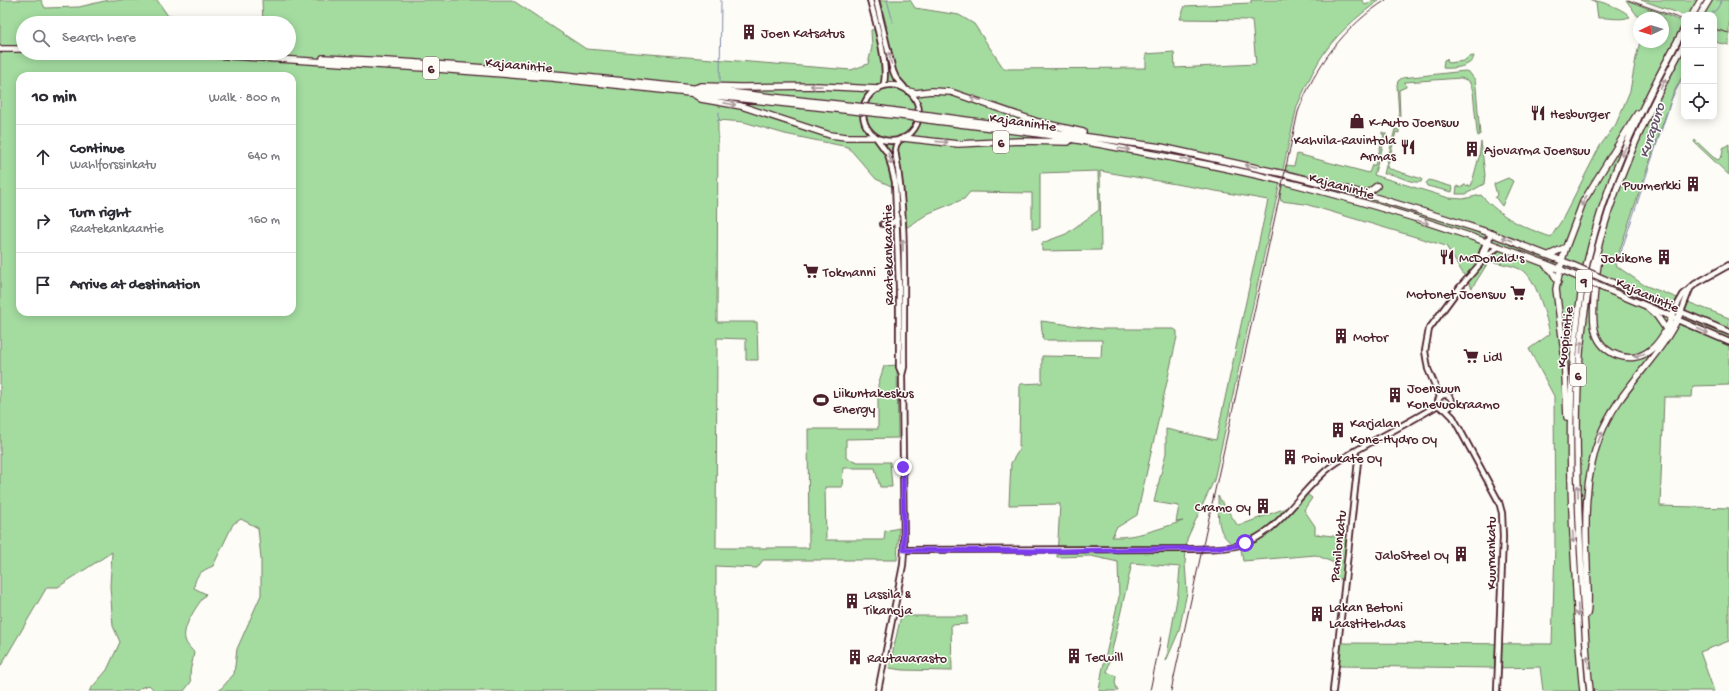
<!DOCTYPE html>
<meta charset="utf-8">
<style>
:root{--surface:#fff;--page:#f2f2f3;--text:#2b2b33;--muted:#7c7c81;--line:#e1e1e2}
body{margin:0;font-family:"Gochi Hand",sans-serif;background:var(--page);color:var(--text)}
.controls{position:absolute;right:12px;top:12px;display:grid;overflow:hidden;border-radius:8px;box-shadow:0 2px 10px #0003}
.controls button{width:36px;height:36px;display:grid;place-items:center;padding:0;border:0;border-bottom:1px solid var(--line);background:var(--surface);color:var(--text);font:20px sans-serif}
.compass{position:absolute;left:1633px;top:12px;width:36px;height:36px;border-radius:50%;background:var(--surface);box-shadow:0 2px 10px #0003;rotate:266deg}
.stop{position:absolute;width:12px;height:12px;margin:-9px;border:3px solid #7c3aed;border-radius:50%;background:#fff}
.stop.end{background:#7c3aed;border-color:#fff;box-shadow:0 1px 4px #0008}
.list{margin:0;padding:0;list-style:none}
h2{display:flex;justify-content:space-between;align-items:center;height:52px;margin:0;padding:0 16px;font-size:17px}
h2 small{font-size:13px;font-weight:400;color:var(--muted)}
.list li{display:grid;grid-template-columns:26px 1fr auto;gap:12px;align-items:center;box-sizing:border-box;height:64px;padding:0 16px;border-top:1px solid var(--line)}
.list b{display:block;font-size:15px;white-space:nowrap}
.list p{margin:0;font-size:13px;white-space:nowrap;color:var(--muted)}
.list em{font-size:13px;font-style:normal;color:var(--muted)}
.icon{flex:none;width:22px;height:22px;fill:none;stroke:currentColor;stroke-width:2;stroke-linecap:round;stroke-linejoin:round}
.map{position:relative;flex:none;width:1729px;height:691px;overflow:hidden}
.search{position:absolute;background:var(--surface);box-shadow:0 2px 10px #0003;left:16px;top:16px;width:280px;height:44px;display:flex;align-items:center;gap:10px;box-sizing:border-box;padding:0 14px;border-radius:22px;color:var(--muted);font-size:15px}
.panel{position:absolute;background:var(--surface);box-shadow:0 2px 10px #0003;left:16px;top:72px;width:280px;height:244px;border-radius:12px}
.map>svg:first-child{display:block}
</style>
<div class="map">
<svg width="1729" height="691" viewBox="0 0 1729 691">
<rect width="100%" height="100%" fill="#fdfcf7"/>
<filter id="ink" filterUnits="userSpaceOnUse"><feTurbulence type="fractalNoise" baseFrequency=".025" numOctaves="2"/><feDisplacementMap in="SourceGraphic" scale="8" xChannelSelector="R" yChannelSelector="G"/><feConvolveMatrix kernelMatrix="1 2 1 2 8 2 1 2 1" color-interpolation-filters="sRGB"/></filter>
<g filter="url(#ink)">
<path fill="#a4dca0" stroke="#777e66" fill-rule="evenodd" d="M0 0H41L45 8 79 7 109 0H157L168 16 248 23H23V53H289V23H263L262 0H512L586 49 851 70 868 64 872 47 871 30 887 28 880 0H910L915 8 959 15 974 24 1004 69 1146 68V54L1174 52 1175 68 1256 64 1252 20 1180 19 1185 6 1251 3V0H1362L1366 5 1373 0H1380C1357 16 1333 37 1319 61 1310 76 1304 91 1297 106L1214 480 1187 539 1185 563 1187 592 1179 631 1166 661 1178 593 1180 567 1132 563 1107 672 1116 676 1115 683 1118 691H1099L1102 672 1119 597 1118 562 1091 556 1057 557 1060 504 1009 505 1011 463 1019 450 1020 384 1042 383V356L1101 357 1102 340H1043L1041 321 1101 329H1174L1177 331V337L1137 515 1116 528 1112 537C1136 538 1161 528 1183 521L1176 522 1179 506 1154 502 1166 453V429L1216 440 1268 200 1100 171 1101 250 1042 251V243L1066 234 1099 210 1098 171 1040 173V228L1032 229V193L970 192 964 199 929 213 906 228 904 192 876 179 848 147 785 134 744 122 718 120 717 322H757L758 360H746V339L717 338 716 548H809L808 429H878V385L884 366 897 365 898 438 846 439V458L858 462H890L892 487H880L875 468H843L842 487H825L826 540H884L885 531 899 528 897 560H763L757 568 716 566V691H219L234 674 237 649 261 595V559L258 528 241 519 233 524 213 566C201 571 195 575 194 588L206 594C198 604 182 626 185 639 186 644 190 648 194 652 193 663 188 672 191 682L184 691H155L149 685 140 688 137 691H89L107 670 120 642 113 626 110 586 112 552 58 587H47L0 667ZM20 76H292V312H20Z
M1589 0C1599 0 1625 9 1630 17 1619 21 1609 17 1598 18L1596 3Z
M1626 0 1684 22V73L1673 94 1630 219 1615 265 1644 285 1729 318V385L1693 386 1692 397H1664L1660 506 1729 508V641L1700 652 1714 691H1543L1540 667 1497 668 1338 666 1340 643 1552 644 1555 547 1554 396 1529 349 1550 334C1547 319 1537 282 1525 272 1515 265 1501 264 1489 261L1472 288 1446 246 1305 204 1281 201 1280 196 1286 165 1294 166 1297 154 1369 173 1372 165H1375L1384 135 1382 134V132L1386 134V136L1374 175 1449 198 1463 199 1481 195C1502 218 1522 227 1551 237L1562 220 1600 146 1616 124 1630 91 1636 58 1640 42H1663V18H1639Z
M1641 0H1729V45L1714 42V15H1684Z
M1474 56C1472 67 1453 69 1443 68L1444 60 1447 59 1448 63 1464 61 1468 57Z
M1465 71 1469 72 1475 80 1476 87 1480 135 1478 136 1477 132 1473 91 1469 81 1461 78 1405 82 1406 87 1399 90 1400 117 1399 116 1397 85 1398 81 1402 78Z
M1395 129 1399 130V133L1396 132 1387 168 1422 179 1421 182C1408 184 1395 172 1384 174Z
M1695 140 1713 157 1718 160 1722 156 1723 148 1729 144V175L1694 142Z
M1481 142 1485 175 1484 184 1466 194H1456L1457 186 1463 187 1464 185 1471 186 1479 157Z
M1508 178 1513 181 1502 206 1495 197 1497 195 1494 184Z
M1429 180 1453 187 1452 192 1427 186 1426 183Z
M1307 494 1312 498 1304 510 1315 526V534L1351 538 1347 572 1339 580H1333L1334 563 1316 555 1243 561 1241 549C1215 536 1219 522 1218 496L1238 526 1299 503Z
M901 616H967V624L951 625 952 671 903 670 889 668Z"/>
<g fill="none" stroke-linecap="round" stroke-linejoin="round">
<path stroke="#7e88a8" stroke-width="1" d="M887 0 893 22
M1710 15 1717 9 1722 0
M720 81 721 0
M719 112V121
M1618 261 1672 98 1684 75"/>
<defs>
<path id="secondary" d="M870 0C875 19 890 69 883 86
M876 0 893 71 896 78 904 87
M863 113a28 28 0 1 1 56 0a28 28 0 1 1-56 0Z
M877 139 888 154 895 182 899 287V367L902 374
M883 224H891L897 219
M1481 256 1487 240
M1484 258 1498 247
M1675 309 1683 295 1695 284 1729 265
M1681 312 1690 289
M1438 402a7 7 0 1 1 14 0a7 7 0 1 1-14 0Z
M1440 397 1428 369 1425 351 1429 329 1460 287 1480 264 1489 244 1490 233
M1446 410 1453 417 1499 502 1502 513 1503 537 1497 691
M904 550 1188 549C1205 548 1223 550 1240 545 1281 533 1300 489 1333 465 1347 455 1362 447 1377 439 1398 428 1418 417 1438 405
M878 691 903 565 904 550 902 375 904 367C903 295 908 222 895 150L896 145 900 139
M1333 691 1358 461 1354 451"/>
<path id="primary" d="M1681 312 1729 332
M1678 320 1729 342"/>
<path id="highway" d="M1692 15 1701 0
M1700 15 1709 0
M0 49H23
M181 53 424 68 552 78 854 111
M323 58C501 65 678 87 855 106
M695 88 701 86 741 87 817 86 878 89
M909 91 916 93 931 91 951 92 1038 122 1083 132
M695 95 701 99 741 106 830 135 846 137H873
M874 108 910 113
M874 113 909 117
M929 115 1161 147 1289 175 1361 193 1447 219 1490 233 1570 264
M929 120C981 127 1035 132 1087 142 1157 155 1228 167 1298 185 1389 208 1481 238 1569 273
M903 138 958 144 1020 141 1068 142
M1365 195 1377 186
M1549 255 1566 247
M1599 258C1596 277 1590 316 1596 334 1603 355 1631 365 1649 351 1662 342 1670 323 1675 309
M1546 266 1552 271 1558 282
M1601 287 1675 318
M1648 308 1657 316 1666 329
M1567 417 1564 353 1556 289 1562 260 1566 247 1583 202 1637 114
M1587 614C1590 598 1587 581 1587 565 1585 521 1584 478 1600 436 1618 389 1661 358 1681 312L1604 279
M1583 691C1578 646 1577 600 1574 554 1569 461 1567 369 1584 277 1601 189 1641 107 1684 29
M1590 691C1584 635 1582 577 1579 520 1576 439 1574 357 1591 276 1609 193 1644 118 1684 44"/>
</defs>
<use href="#secondary" stroke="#4a1f2b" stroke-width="8"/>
<use href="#primary" stroke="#4a1f2b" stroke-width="8"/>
<use href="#highway" stroke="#4a1f2b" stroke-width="8"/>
<use href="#secondary" stroke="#fdfcf7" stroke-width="4.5"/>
<use href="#primary" stroke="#fdfcf7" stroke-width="5"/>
<use href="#highway" stroke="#fdfcf7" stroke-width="5.5"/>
<path stroke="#4a1f2b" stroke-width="1" d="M1628 0 1684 20
M1714 29 1729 33
M1150 691 1161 637
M1171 691 1298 112C1315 66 1345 26 1386 0"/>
<defs>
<path id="highway-bridge" d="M855 106 874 108
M854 111 874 113
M910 113 929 115
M909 117 929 120
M1570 264 1604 279
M1569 273 1601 287"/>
</defs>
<use href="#highway-bridge" stroke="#4a1f2b" stroke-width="8" stroke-linecap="butt"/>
<use href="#highway-bridge" stroke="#fdfcf7" stroke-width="5.5"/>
</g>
<defs><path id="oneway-shaft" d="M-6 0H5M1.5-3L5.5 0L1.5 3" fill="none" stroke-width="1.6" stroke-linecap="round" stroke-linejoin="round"/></defs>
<g stroke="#ac999b">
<use href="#oneway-shaft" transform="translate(890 58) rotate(-103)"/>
<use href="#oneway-shaft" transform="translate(1663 84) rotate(-63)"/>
<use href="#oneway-shaft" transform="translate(816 86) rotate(-179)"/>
<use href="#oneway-shaft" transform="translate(976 99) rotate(-162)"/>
<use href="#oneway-shaft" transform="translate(730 104) rotate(11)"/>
<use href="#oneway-shaft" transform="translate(942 142) rotate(6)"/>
<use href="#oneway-shaft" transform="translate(1124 149) rotate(10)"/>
<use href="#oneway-shaft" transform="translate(1624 151) rotate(113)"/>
<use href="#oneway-shaft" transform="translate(890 159) rotate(71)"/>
<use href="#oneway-shaft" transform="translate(1186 160) rotate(11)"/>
<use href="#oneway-shaft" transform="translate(1251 166) rotate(-168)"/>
<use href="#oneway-shaft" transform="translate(1584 201) rotate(118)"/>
<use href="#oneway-shaft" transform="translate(1423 222) rotate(18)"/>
<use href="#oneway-shaft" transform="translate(1507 239) rotate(-160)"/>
<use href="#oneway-shaft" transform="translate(903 245) rotate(-90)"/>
<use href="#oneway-shaft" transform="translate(1703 331) rotate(24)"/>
<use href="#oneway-shaft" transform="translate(1581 347) rotate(-85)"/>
<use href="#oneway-shaft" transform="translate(1639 355) rotate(165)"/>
<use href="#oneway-shaft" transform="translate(1600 437) rotate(-70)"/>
<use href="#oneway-shaft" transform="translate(1578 491) rotate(-92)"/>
<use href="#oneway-shaft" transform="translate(1573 537) rotate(87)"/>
<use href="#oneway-shaft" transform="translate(1578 610) rotate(86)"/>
<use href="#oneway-shaft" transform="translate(1588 662) rotate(-94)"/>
</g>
</g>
<g fill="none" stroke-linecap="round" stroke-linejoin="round" filter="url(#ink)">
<path stroke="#7c3aed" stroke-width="5" d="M903 467 904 550 1056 551 1213 548 1234 546 1245 543"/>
</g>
<defs>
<symbol id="building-bare" viewBox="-9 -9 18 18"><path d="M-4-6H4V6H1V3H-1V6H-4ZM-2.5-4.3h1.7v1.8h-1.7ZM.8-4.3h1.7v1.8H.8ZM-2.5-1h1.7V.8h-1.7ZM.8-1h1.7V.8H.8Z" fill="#4a1f2b" stroke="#fdfcf7" stroke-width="2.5" paint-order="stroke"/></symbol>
<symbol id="restaurant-bare" viewBox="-9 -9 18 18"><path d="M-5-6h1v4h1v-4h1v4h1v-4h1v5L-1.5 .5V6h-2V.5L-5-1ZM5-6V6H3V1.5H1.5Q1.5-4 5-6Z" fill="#4a1f2b" stroke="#fdfcf7" stroke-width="2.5" paint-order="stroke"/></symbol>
<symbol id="shop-bare" viewBox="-9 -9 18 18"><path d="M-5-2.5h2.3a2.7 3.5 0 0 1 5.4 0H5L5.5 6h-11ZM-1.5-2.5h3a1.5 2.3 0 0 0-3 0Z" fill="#4a1f2b" stroke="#fdfcf7" stroke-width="2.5" paint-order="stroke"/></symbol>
<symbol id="supermarket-bare" viewBox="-9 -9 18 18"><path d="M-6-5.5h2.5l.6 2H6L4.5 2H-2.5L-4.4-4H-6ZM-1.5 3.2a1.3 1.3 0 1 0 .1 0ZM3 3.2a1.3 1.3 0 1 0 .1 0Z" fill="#4a1f2b" stroke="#fdfcf7" stroke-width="2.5" paint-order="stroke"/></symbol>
<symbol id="stadium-bare" viewBox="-9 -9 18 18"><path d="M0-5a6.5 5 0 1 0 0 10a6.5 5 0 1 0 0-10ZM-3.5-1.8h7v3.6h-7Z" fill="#4a1f2b" stroke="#fdfcf7" stroke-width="2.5" paint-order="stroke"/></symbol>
</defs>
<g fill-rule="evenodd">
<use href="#building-bare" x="738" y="21" width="22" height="22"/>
<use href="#restaurant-bare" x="1527" y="102" width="22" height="22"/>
<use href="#shop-bare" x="1346" y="110" width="22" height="22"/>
<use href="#restaurant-bare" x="1397" y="136" width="22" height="22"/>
<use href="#building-bare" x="1461" y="138" width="22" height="22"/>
<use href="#building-bare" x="1682" y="173" width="22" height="22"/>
<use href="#restaurant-bare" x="1436" y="246" width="22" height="22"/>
<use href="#building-bare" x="1653" y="246" width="22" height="22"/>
<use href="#supermarket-bare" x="800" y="260" width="22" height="22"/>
<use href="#supermarket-bare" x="1507" y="282" width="22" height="22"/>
<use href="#building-bare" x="1330" y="325" width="22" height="22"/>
<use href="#supermarket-bare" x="1460" y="345" width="22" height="22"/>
<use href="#building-bare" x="1384" y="384" width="22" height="22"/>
<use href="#stadium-bare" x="810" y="389" width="22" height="22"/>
<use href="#building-bare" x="1327" y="419" width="22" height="22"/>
<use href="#building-bare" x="1279" y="446" width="22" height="22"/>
<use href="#building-bare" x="1252" y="495" width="22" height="22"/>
<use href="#building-bare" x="1450" y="543" width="22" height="22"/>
<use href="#building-bare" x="841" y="590" width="22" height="22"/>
<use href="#building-bare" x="1306" y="603" width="22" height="22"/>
<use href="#building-bare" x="1063" y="645" width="22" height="22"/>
<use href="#building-bare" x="844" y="646" width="22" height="22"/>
</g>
<g text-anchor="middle" stroke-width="3" stroke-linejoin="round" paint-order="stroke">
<g fill="#fdfcf7" stroke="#806168" stroke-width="1">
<rect x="423" y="57" width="16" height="22" rx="3"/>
<rect x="993" y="131" width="16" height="22" rx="3"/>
<rect x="1576" y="270" width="16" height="22" rx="3"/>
<rect x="1570" y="364" width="16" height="22" rx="3"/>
</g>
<g font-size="13" font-weight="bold" fill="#4a1f2b">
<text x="431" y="73">6</text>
<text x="1001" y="147">6</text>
<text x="1584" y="286">9</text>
<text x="1578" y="380">6</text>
</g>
<g font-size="14" fill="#4a1f2b" stroke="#fdfcf7" text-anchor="start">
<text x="761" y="37">Joen Katsatus</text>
<text x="1550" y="118">Hesburger</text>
<text x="1369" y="126">K-Auto Joensuu</text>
<text x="1396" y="144" text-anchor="end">Kahvila-Ravintola<tspan x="1396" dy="16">Armas</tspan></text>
<text x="1484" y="154">Ajovarma Joensuu</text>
<text x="1681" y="189" text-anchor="end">Puumerkki</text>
<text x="1459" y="262">McDonald's</text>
<text x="1652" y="262" text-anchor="end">Jokikone</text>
<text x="823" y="276">Tokmanni</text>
<text x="1506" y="298" text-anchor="end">Motonet Joensuu</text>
<text x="1353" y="341">Motor</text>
<text x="1483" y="361">Lidl</text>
<text x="1407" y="392">Joensuun<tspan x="1407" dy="16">Konevuokraamo</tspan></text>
<text x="833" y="397">Liikuntakeskus<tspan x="833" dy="16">Energy</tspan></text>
<text x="1350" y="427">Karjalan<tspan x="1350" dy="16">Kone-Hydro Oy</tspan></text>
<text x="1302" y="462">Poimukate Oy</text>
<text x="1251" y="511" text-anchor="end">Cramo Oy</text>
<text x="1449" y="559" text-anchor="end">JaloSteel Oy</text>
<text x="864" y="598">Lassila &amp;<tspan x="864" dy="16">Tikanoja</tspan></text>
<text x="1329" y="611">Lakan Betoni<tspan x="1329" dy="16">Laastitehdas</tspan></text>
<text x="1086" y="661">Tecwill</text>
<text x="867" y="662">Rautavarasto</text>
</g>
<g font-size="14" fill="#4a1f2b" stroke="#fdfcf7">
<text transform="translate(519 64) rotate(5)" y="5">Kajaanintie</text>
<text transform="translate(1023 121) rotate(8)" y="5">Kajaanintie</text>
<text transform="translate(1342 185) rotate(16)" y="5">Kajaanintie</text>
<text transform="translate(887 255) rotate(-91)" y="5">Raatekankaantie</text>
<text transform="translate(1648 294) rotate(24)" y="5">Kajaanintie</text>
<text transform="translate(1564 337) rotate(-83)" y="5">Kuopiontie</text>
<text transform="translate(1337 546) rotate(-84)" y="5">Pamilonkatu</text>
<text transform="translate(1490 553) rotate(-90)" y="5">Kuurnankatu</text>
</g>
<g font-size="15" font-style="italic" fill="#64546a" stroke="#fdfcf7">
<text transform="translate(1651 130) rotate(-72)" y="5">Kurapuro</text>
</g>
</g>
</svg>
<div class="controls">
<button>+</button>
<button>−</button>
<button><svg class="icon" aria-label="locate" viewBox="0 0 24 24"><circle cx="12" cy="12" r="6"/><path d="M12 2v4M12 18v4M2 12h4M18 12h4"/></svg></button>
</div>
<svg class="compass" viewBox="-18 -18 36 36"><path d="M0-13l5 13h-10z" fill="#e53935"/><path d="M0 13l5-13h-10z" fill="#7c7c81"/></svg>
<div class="stop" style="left:1245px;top:543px"></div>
<div class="stop end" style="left:903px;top:467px"></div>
<div class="search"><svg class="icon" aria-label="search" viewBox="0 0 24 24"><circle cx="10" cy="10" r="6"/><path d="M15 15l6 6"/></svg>Search here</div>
<section class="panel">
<h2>10 min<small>Walk · 800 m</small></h2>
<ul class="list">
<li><svg class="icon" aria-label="ahead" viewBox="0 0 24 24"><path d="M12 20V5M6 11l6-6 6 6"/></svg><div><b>Continue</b><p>Wahlforssinkatu</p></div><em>640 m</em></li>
<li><svg class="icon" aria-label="right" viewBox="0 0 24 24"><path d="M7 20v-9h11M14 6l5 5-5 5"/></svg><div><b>Turn right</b><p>Raatekankaantie</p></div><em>160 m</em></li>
<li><svg class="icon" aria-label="arrive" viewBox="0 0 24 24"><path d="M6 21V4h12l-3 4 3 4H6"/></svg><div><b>Arrive at destination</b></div></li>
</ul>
</section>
</div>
